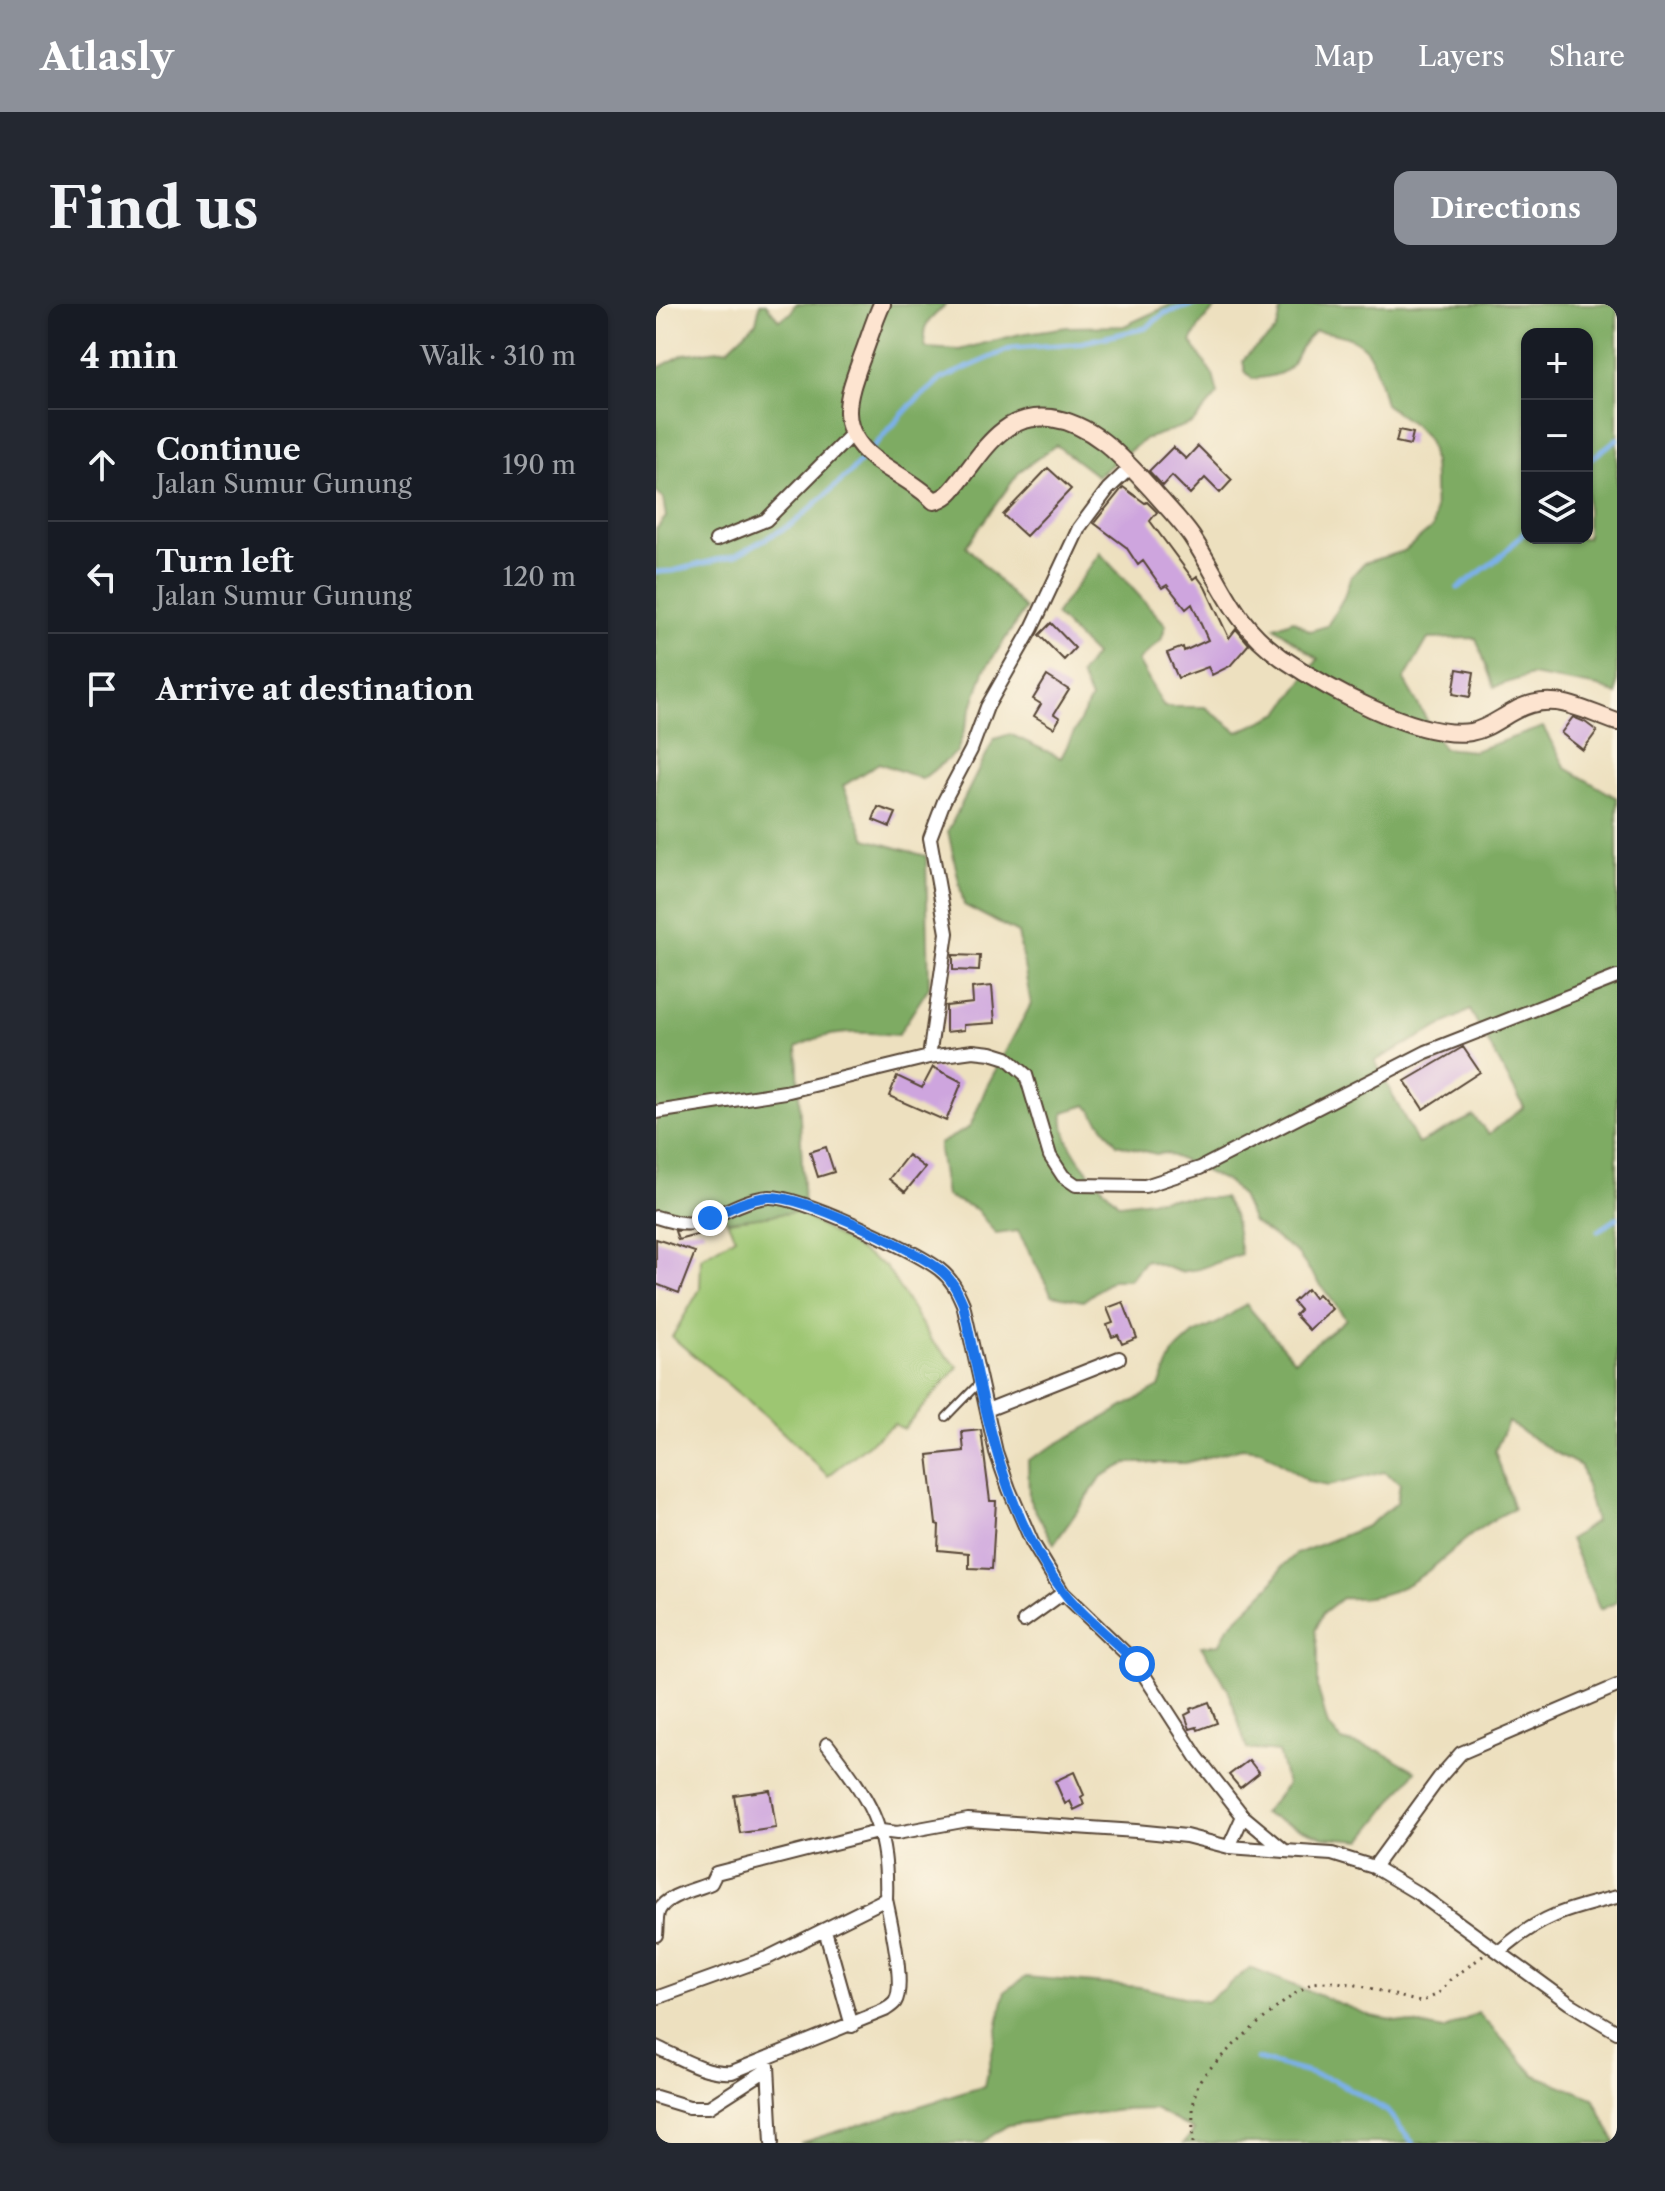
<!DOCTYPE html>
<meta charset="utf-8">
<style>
:root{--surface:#171b24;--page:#242831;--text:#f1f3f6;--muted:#9ea1a6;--line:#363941;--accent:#8c9099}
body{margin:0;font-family:"Libre Caslon Text",serif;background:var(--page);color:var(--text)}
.controls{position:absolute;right:24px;top:24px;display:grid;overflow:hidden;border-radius:16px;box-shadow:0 2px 6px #0004}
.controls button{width:72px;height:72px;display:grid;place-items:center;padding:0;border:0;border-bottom:2px solid var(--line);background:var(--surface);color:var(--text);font:40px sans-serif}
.stop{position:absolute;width:24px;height:24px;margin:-18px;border:6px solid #1a73e8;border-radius:50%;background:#fff}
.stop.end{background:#1a73e8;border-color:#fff;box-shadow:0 2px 8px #0008}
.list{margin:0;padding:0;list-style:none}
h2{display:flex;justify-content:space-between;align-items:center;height:104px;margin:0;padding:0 32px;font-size:34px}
h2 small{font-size:26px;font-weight:400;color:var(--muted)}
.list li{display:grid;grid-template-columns:52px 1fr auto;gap:24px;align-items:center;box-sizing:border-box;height:112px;padding:0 32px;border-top:2px solid var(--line)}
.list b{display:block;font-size:30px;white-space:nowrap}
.list p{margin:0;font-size:26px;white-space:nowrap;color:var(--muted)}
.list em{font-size:26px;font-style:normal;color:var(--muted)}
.icon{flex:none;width:44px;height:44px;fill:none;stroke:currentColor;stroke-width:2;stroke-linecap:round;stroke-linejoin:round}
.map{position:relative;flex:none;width:961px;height:1839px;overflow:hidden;border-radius:16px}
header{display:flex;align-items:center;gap:48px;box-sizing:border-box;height:112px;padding:0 40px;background:var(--accent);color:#fff}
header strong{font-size:38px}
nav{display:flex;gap:44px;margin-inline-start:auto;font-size:28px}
.intro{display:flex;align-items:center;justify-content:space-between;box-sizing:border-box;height:192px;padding:0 48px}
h1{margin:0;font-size:56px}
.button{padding:20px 36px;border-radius:16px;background:var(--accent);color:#fff;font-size:28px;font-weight:700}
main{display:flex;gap:48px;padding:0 48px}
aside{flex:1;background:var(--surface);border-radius:16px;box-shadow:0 2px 6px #0004}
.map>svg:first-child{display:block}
</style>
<header>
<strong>Atlasly</strong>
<nav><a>Map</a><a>Layers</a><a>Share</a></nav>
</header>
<div class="intro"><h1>Find us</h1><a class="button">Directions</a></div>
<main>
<aside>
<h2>4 min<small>Walk · 310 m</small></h2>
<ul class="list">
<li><svg class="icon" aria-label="ahead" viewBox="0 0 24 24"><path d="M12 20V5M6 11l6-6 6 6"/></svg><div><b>Continue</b><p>Jalan Sumur Gunung</p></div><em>190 m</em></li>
<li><svg class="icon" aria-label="left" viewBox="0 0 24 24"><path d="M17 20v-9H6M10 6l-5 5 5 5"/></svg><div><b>Turn left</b><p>Jalan Sumur Gunung</p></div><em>120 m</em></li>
<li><svg class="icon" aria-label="arrive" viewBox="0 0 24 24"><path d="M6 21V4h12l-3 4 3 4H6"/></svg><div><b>Arrive at destination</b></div></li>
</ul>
</aside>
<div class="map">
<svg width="961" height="1839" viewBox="0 0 961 1839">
<rect width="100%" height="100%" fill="#fcf5e5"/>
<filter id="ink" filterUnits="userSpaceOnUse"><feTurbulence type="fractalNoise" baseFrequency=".0125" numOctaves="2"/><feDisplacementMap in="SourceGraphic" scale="16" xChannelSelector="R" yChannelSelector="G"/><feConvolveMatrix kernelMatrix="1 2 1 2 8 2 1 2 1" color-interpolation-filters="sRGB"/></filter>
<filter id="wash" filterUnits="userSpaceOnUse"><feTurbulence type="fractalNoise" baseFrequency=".006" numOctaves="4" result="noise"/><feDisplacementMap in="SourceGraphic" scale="32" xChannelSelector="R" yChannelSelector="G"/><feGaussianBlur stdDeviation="1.8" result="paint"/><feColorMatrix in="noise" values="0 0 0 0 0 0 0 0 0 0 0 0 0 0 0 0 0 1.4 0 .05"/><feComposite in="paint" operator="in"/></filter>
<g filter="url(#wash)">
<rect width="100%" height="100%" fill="#ede0bf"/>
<path fill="#9dc672" stroke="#6c7848" stroke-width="2" d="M148 907V912L230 963 276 1037 302 1063 247 1125 238 1120 172 1172 115 1117 16 1033 44 985 45 954 79 933 71 917Z"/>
<path fill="#7eab64" stroke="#5c6a41" stroke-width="2" fill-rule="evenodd" d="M104 0H110L123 16 135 9 139 0H291C274 16 263 20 270 44L303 46 364 30 411 23 468 22 516 0H557L561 2 544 21 535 38 557 71 562 90 537 119 489 135 441 172 400 141 364 167 310 242 369 305 328 367 301 448 266 475 223 459 187 482 210 535 270 552 273 683 242 731C206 728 173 725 141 743L148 907 71 917 62 901 15 908 0 903V225L10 213 7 195 0 187V65L28 50 72 45 100 18Z
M626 0H961V391L943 383 875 371 838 383 820 334 772 335 748 376 787 444 818 447 887 423 910 464 961 494V1298L944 1306 914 1235 939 1218 925 1162 898 1148 852 1118 839 1147 858 1205C791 1233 769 1300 686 1294L667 1309 659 1327 662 1346V1385L672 1422 686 1437 724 1447 760 1467 706 1536 668 1533 607 1510 631 1481 622 1448 591 1445 572 1385 545 1342 564 1340 572 1323 615 1281 626 1263 640 1250 711 1222 741 1199 744 1179 728 1168 672 1182 653 1178 605 1146 586 1144 529 1159H471L446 1172 398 1240 373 1195 372 1156 503 1083 517 1049 538 1030 562 1019 590 1000 638 1056 690 1015 640 948 597 918 585 892 572 878 510 849 500 850 461 840 431 801 408 808C403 844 440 876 463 900L512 894H568L578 911 585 950 543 965 524 968 490 956 473 976H456L427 997 396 991 362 927 340 930 320 905 290 892 283 845V840L314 823 330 784 375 700 362 629 308 601 292 527 338 435 354 430 405 454 435 395 424 371 439 351 399 311 444 249 510 321 505 336 482 357 508 403H549L582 428 624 409 662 355 619 323 637 316 654 327 671 322 688 293 694 274 708 259 748 247 777 223C780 208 778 194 778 179 777 126 770 131 729 100 716 51 717 32 659 27 629 53 651 70 596 75L589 67 587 57C595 43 611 39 620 26 624 19 624 8 626 0ZM871 30H931V234H871ZM814 706 868 803 833 830 817 812 762 840 719 757Z
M594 1664 715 1712 788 1726 822 1709 879 1771 937 1794 960 1839H528L538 1826 498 1805 465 1806 352 1821 325 1839H144L329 1782 349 1687 370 1673 483 1683 550 1698Z"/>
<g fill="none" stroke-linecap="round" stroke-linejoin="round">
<path stroke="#7cb1ea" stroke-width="5" d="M931 158 961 135
M0 268 17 267 80 251 138 219 193 170 255 101 285 75 356 44 419 40 490 24 509 9 540 0
M802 284 844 253 871 226
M942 927 961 914
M601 1755 678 1776 731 1807 757 1839"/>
</g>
<g id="blocks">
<path fill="#cea5de" d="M743 126 757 129 754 141 740 138Z
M542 142 576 176 564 189 549 174 534 190 516 172 507 182 493 167 517 143 530 155Z
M392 164 415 185 370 232 347 211Z
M467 183 489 199 491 198 501 208 494 217 537 275 541 272 549 283 573 334 580 325 593 340 574 362 556 371 552 363 522 374 511 349 527 343 528 347 552 336 536 300 530 305 511 281 506 284 487 257 482 261 470 243 438 219Z
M395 319 419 344 408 356 383 331Z
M801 365 818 368 814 393 797 390Z
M391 372 413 386 398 410 404 414 398 424 378 412 385 400 377 395Z
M917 413 929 418 941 427 927 446 905 429Z
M222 503 240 509 234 523 217 516Z
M297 651 324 652 323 667 297 666Z
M336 682 339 719 308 721V726L290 728V702L317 699 316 684Z
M807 743 824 768 767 805 749 777Z
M277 763 306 778 290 817 233 792 241 772 266 784Z
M170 843 178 868 162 873 154 848Z
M252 851 269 864 249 888 233 875Z
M47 925 48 929 22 936 19 927Z
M0 935 39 948 23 989 0 980Z
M651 985 658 994 662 990 676 1005 653 1026 639 1011 644 1006 637 998Z
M467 998 481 1034 466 1040 462 1031 456 1033 451 1021 457 1019 451 1004Z
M325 1126 334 1197H340L336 1265 313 1264V1249L282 1246 283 1221 280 1220 272 1151 308 1147 306 1128Z
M553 1398 561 1419 542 1426 541 1423 534 1425 529 1411 535 1408 534 1405Z
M593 1456 603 1469 584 1484 573 1471Z
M418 1468 428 1491 425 1493 428 1501 418 1506 414 1497 409 1500 399 1477Z
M114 1486 120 1524 84 1529 78 1491Z"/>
</g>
</g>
<g filter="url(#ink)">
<use href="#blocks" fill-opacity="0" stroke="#564536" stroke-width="2"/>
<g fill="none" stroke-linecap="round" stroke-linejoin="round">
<defs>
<path id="lane" d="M290 1113 324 1078"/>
<path id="street" d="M60 236 110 216 196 130
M273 753 291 629 274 534 288 497 315 446 331 403 376 324 423 224 452 185 475 163
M0 808 129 788 273 753 317 747 335 749 351 754 370 771 394 852 407 872 420 881 489 882 544 864 770 748 961 673
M0 913C11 916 25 921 36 919 63 914 85 895 113 893 144 892 256 945 283 965 296 975 301 986 307 1000L340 1148 353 1185 376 1238 407 1289 481 1360 541 1453 587 1512 629 1547 676 1550 718 1563 763 1590 913 1699 961 1728
M331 1106 463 1054
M368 1317 407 1289
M573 1543 587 1512
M718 1563 783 1474 805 1449 961 1382
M169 1626 196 1722
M0 1631C1 1624 0 1612 3 1606 12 1590 40 1586 55 1579L60 1569 225 1527 241 1529 312 1516 480 1527 530 1532 573 1543 629 1547
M844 1647C884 1612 911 1605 961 1593
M0 1694 111 1654 230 1595C233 1523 213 1495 171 1440
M0 1743C24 1754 49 1770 76 1768L229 1706C232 1704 237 1701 239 1698 250 1682 234 1615 230 1595
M112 1762 116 1839
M0 1793 33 1803H53L112 1765"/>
<path id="secondary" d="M226 0C218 17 213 35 206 53 192 92 179 123 217 154 237 169 260 179 278 197 290 194 295 188 302 179 328 147 347 108 395 114 439 120 469 157 497 187 510 202 525 217 536 233 567 280 576 319 626 354 669 383 762 436 815 428 831 425 843 415 858 407 896 386 923 405 961 418"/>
</defs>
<use href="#lane" stroke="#564536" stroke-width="10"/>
<use href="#street" stroke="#564536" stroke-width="16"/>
<use href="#secondary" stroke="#564536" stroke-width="20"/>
<path stroke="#564536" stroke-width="3" stroke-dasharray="2 6" stroke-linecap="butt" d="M537 1839C537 1820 535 1796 543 1778 551 1762 641 1682 658 1679 695 1674 729 1690 765 1698L782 1690 794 1676 828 1651"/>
<use href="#lane" stroke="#fff" stroke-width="6"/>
<use href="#street" stroke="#fff" stroke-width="12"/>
<use href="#secondary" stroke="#fde4d0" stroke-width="16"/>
</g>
</g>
<g fill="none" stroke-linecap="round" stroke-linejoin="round" filter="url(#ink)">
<path stroke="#1a73e8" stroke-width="10" d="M54 914C72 905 91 895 112 893 146 891 254 943 283 965 296 975 301 986 307 1000 328 1098 344 1206 407 1287 426 1313 458 1335 481 1360"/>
</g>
</svg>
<div class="controls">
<button>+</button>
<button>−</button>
<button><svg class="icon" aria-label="layers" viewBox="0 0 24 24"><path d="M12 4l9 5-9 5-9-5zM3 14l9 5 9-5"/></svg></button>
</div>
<div class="stop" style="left:481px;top:1360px"></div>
<div class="stop end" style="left:54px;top:914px"></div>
</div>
</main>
